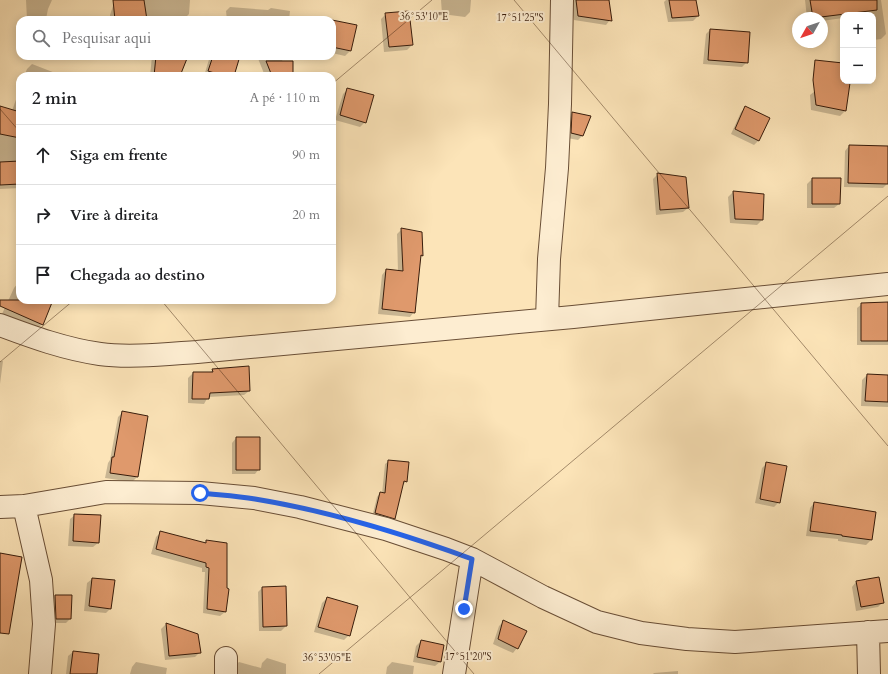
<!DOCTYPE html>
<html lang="pt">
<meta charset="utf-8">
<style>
:root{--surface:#fff;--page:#f2f2f2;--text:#202124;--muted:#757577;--line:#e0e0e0}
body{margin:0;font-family:Cardo,serif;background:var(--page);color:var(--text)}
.controls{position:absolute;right:12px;top:12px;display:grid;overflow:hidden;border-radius:8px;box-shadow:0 2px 10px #0003}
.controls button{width:36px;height:36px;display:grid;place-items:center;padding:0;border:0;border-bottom:1px solid var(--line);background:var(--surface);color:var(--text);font:20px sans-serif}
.compass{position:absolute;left:792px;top:12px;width:36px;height:36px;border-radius:50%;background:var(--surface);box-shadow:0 2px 10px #0003;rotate:230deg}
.stop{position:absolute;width:12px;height:12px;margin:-9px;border:3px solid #2563eb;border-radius:50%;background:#fff}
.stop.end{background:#2563eb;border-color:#fff;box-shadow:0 1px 4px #0008}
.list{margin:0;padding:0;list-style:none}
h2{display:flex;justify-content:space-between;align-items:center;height:52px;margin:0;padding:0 16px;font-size:17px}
h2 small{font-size:13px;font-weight:400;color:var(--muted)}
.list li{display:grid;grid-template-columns:26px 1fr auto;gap:12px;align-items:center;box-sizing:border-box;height:60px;padding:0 16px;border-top:1px solid var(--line)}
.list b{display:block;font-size:15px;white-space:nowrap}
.list em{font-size:13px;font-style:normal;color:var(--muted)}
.icon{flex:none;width:22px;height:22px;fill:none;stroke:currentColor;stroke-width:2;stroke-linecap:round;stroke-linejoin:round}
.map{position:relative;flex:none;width:888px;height:674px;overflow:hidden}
.search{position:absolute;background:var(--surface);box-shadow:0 2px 10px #0003;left:16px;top:16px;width:320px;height:44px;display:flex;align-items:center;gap:10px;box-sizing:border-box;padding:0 14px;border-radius:12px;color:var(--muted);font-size:15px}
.panel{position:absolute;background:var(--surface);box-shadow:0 2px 10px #0003;left:16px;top:72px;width:320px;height:232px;border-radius:12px}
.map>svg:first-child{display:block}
</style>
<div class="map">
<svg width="888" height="674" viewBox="0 0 888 674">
<rect width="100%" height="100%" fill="#fce4b8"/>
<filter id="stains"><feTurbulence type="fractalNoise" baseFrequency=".005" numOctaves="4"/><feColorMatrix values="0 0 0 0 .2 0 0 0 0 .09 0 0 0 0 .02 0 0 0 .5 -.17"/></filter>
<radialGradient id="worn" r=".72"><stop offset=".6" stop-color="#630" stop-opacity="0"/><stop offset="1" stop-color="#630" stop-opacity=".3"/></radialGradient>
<path fill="#0003" d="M26 0H52L48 9 46 19 27 20Z
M115 0H190L189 14 184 19 145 16 146 20H110V15Z
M441 0H471L470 12 465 17 442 14Z
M570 0H608L610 20 606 25 574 20Z
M666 0H695L698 16 693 21 668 22 664 2Z
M805 0H881L886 34 881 39 873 40V15H843V18L822 21V18H807Z
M230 7 268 10 271 8 290 11 289 20H227L226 11Z
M386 14 412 45 407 50 384 52 381 19Z
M332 21 355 25 350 51 345 56 332 53Z
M18 27H20V45H16V29Z
M710 30 747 62 742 67 703 64 706 34Z
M152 56H182L179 76H150Z
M210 56H239L233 76H204Z
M257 56H283L282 62 292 76H265Z
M32 64 63 76H24L27 69Z
M20 88V188L0 189V107L12 111Z
M348 89 365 122 360 127 335 120 343 94Z
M815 91 845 111 840 116 811 110 810 95Z
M746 107 759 140 754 145 731 134 741 112Z
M572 113 583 135 578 140 567 138 568 118Z
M849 146 888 147V180L887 184 883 188 844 187 845 151Z
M657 175 688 208 683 212 656 215 653 179Z
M812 179 839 204 834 208H807V184Z
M733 192 763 195 762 220 757 225 730 223 728 197Z
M402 229 421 233 422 256 420 258 414 312 410 317 378 314 382 275 386 270 398 272 397 234Z
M18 283H20V300H52L42 324 37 329 2 314 14 288Z
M888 303V345H857V308L862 304Z
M0 361H3L0 384Z
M213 370 249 391 244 395 208 397 204 404 188 403V378L193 373H209Z
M867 375 888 376V407L861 406 862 380Z
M123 412 147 417 137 477 132 482 105 478 108 463 110 460 118 417Z
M236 438 259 469 255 474H232V443Z
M389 461 406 481 403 485 395 518 391 522 372 517 377 497 380 493 382 494 385 464Z
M767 463 779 502 774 507 755 503 762 468Z
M814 503 875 512 871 540 866 545 838 541V539L806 536 810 508Z
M75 515 98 543 93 547 68 546 70 519Z
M161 532 205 544 207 541 225 612 220 616 203 613 205 572H202V568L151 554 156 537Z
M92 579 110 609 106 613 84 611 87 583Z
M856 582 883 602 878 607 856 611 852 587Z
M262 588 286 626 281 631H259L258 592Z
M55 596H71L70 619 66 623H52L50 600Z
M327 598 349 635 344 640 314 632 322 603Z
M504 621 517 648 513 653 493 644 499 626Z
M166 624 198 635 200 652 195 657 165 660 161 629Z
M421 641 440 662 435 666 413 662 416 646Z
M73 652 96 674H66L68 656Z
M267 658 286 664V674H234V667L239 662 261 668 262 663Z
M136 662 167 668 166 674H130L132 667Z
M392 662 414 666 413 674H386L387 667Z
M678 671V674H653L654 673Z"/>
<path fill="#df996c" stroke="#381c0b" d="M113 0H144L147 20H115Z
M576 0H609L612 21 578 16Z
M669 0H696L699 16 672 18Z
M810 0H877V10L813 18Z
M409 11 413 45 389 47 385 13Z
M332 20 357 25 351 51 332 47Z
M710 29 750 32 748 63 708 60Z
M156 56H188L180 76H154Z
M213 56H240L234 76H224L208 71Z
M815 60 843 63V81H844V83H850L846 111 816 105 813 80Z
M266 61H293V76H272Z
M347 88 374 95 366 123 340 115Z
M0 106 20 112V138L0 134Z
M745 106 770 118 759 141 735 129Z
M572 112 591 116 583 136 571 133Z
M849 145 888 146V184L848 183Z
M20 161V184L0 185V162Z
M657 173 686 177 689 208 660 210Z
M812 178H841L840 204H812Z
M733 191 764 194 763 220 735 219Z
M401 228 422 232 423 256 421 255 415 313 382 309 386 269 403 271Z
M0 300H53L43 325 0 306Z
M888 302V341H861V303Z
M249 366 250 391 210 393 209 399H192L193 372H213L212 369Z
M867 374 888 375V402L865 401Z
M122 411 148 416 138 477 110 473 112 457H114Z
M236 437H260V470H236Z
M388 460 409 462 407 482 404 481 395 519 375 513 380 492 385 493Z
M766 462 787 466 780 503 760 499Z
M814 502 876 512 872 540 842 536V535L810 531Z
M74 514 101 515 99 543 73 541Z
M160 531 206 543V540L227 543V588L229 589 226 612 207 609 209 568 206 567V563L156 549Z
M0 553 22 557 9 634 0 633Z
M879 577 884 603 861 607 856 581Z
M92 578 115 580 111 609 89 606Z
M286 586 287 626 263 627 262 587Z
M55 595H72L71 619H56Z
M327 597 358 606 350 636 318 627Z
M503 620 527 631 518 649 498 639Z
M166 623 198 634 201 653 169 656Z
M421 640 444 645 441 662 417 657Z
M73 651 99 654 97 674H70Z"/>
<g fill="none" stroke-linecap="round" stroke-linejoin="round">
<defs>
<path id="minor" d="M547 319 549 259 557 168 560 104 562 0
M0 325C32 337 65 349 100 354 129 358 167 354 197 352L573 317 888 284
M24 506 41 580 44 624 40 674
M0 507 24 506 106 492 200 493 254 498 300 507 386 529 446 549 472 559 543 597 597 622 641 633 687 639 735 642 888 631
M868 632 869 674
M226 658V674
M454 674 472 559"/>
</defs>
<use href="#minor" stroke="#694e36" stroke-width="24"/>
<use href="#minor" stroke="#fdedd1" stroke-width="22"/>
</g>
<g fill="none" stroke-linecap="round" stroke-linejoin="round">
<path stroke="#2563eb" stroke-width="5" d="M200 493C218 495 237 496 255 499 329 511 401 533 472 559L464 609"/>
</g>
<path fill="none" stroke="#381c0b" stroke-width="1" stroke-opacity="0.45" d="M514 0 888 446M332 84 432 0M0 109 20 132M161 300 474 674M0 362 74 300M319 674 888 196"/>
<g font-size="10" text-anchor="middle" fill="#381c0b" stroke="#fdedd1" stroke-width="4" stroke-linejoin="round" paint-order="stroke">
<text x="424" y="20">36°53'10"E</text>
<text x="520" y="21">17°51'25"S</text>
<text x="468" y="660">17°51'20"S</text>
<text x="327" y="661">36°53'05"E</text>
</g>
<rect width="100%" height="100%" filter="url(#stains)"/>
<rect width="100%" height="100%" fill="url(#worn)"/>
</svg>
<div class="controls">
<button>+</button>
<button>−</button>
</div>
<svg class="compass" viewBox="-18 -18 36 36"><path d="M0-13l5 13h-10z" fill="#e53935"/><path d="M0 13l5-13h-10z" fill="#757577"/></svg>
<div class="stop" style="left:200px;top:493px"></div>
<div class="stop end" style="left:464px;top:609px"></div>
<div class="search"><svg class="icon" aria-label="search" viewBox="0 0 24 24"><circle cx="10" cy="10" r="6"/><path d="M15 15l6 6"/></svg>Pesquisar aqui</div>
<section class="panel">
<h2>2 min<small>A pé · 110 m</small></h2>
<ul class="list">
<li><svg class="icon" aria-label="ahead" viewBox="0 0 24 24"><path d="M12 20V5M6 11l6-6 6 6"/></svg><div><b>Siga em frente</b></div><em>90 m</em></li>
<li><svg class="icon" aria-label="right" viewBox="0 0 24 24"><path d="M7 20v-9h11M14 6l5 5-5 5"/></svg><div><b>Vire à direita</b></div><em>20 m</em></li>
<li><svg class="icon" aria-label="arrive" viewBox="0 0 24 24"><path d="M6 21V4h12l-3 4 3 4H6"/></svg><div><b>Chegada ao destino</b></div></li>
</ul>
</section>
</div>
